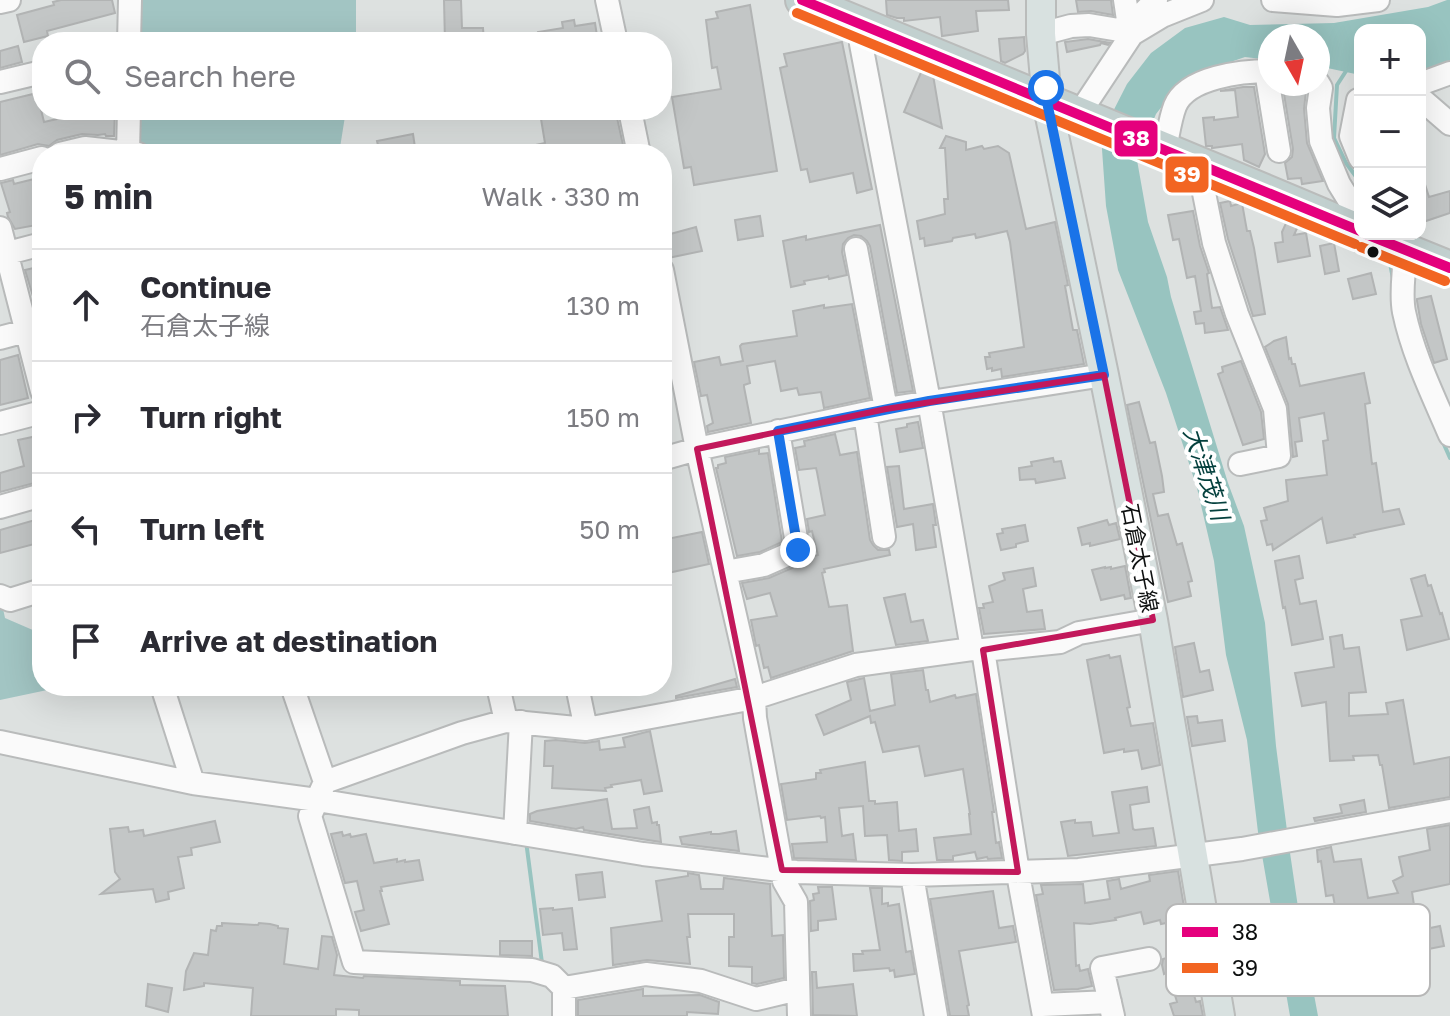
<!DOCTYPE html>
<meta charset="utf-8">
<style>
:root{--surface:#fff;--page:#f2f2f3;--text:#2b2b33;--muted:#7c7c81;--line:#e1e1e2}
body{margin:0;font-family:"Golos Text","Noto Sans JP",sans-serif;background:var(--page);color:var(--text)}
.controls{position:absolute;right:24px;top:24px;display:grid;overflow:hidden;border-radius:16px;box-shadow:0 8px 32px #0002}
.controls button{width:72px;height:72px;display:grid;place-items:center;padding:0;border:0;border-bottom:2px solid var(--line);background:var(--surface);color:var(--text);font:40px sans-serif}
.compass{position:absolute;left:1258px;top:24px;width:72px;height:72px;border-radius:50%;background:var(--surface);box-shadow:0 8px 32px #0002;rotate:171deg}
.stop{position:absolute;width:24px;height:24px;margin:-18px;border:6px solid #1a73e8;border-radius:50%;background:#fff}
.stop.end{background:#1a73e8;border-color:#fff;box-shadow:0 2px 8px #0008}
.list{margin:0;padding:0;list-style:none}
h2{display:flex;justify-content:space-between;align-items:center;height:104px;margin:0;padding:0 32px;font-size:34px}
h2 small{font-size:26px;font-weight:400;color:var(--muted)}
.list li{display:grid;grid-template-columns:52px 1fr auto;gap:24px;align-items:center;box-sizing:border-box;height:112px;padding:0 32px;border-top:2px solid var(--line)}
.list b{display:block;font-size:30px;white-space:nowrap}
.list p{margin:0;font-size:26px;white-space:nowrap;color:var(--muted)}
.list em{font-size:26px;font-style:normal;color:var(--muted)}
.icon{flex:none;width:44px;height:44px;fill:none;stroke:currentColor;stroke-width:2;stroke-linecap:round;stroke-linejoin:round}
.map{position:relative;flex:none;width:1450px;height:1016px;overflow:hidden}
.search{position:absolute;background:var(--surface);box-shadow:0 8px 32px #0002;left:32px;top:32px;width:640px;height:88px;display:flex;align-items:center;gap:20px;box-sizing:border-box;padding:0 28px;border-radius:32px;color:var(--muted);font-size:30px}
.panel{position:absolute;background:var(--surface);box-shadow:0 8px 32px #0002;left:32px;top:144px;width:640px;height:552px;border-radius:32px}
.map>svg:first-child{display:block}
</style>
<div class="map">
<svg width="1450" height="1016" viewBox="0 0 1450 1016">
<rect width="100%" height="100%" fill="#dde1e0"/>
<path fill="#a2c5c3" d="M142 0H356V42H140Z
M138 110H346L339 154H173L137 148Z
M0 603 2 604 5 618 42 634V686H118L108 689H52L0 700Z"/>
<path fill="#98c4c0" d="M1447 0H1450V61L1420 72V30H1360V75L1318 66V36H1270V60L1245 57 1184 78 1156 114 1137 160 1148 222 1167 277 1171 297 1228 483 1244 526 1265 623 1276 746 1289 846 1299 914 1318 1016H1290L1258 832 1247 740 1226 655 1214 561 1197 488 1166 393 1118 270 1106 206 1101 135 1127 84 1151 53 1185 28 1224 17 1250 25 1334 23 1428 7Z"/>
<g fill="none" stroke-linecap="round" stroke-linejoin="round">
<path stroke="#98c4c0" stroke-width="4" d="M1348 68 1337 85 1334 138 1346 163 1360 182
M1389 258 1393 279
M1442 440 1450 458
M526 841 542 963"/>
</g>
<path fill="#c3c6c6" stroke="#b2b4b4" stroke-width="2" d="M61 0H112L115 13 47 31 48 36 24 42 17 15 54 5 53 2Z
M444 0H461L462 28H483L484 42H445Z
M886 0H1008L1009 10 976 11 978 31 942 36 940 17 904 21V18H897L887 15Z
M1076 0H1111L1113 15 1091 11 1078 12Z
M750 5 777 171 694 185 691 167 684 168 672 97 721 89 717 67 712 68 706 20 718 18 716 12Z
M574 20 575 26 595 23 598 42H539L538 32 563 28 562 22Z
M1024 37 1025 51 1023 54 1005 63 1001 61 999 39Z
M1088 39 1110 43 1108 45 1101 43 1100 45 1067 52 1065 42Z
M842 42 872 189 857 193 853 173 810 182 807 169 801 170 780 68 787 66 784 54Z
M18 46 22 62 0 68V51Z
M922 70 933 75 942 128 904 112Z
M1243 87H1254L1265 154 1259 167 1244 160 1242 144 1212 148V146H1206L1203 118 1214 117V120L1238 117 1235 90 1220 91Z
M1292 87 1293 89 1305 88 1306 91 1304 109 1307 143 1323 181 1302 184 1301 178 1288 179 1285 163 1292 157 1293 149 1283 88Z
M37 93 44 122 96 110H115L114 136H106L105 134 98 135 82 134 57 140 49 146 38 144 0 155V102Z
M557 110 558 115 571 113 572 116 590 113 591 116 616 113 625 154H518L517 149 545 143 540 113Z
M413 134 416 154H380L377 141Z
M946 136 966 142V150L982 146 984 149 998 146 1009 153 1026 229 1055 222 1068 285 1065 286 1073 330H1077L1084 364 1002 377 1001 369 992 371V368L987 369 985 357H990L989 353 1024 347 1010 242 1007 231 976 238 975 234 953 238 952 241 925 246 924 238 920 239 917 221 945 214 944 199H948L945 148H940Z
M1420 175H1422L1429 197 1450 191V213L1420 223Z
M42 177V224L15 229 8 217 7 213 10 212 1 183 13 180 14 184Z
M1230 201 1231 206 1242 203 1247 231H1250L1254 248 1265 314 1253 316 1228 239 1220 203Z
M1193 211 1200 246 1209 273 1207 274 1212 308 1220 307 1228 330 1205 333 1204 323 1196 324 1194 312 1201 311 1195 276 1187 278 1179 239 1173 240 1168 215Z
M760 216 763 236 738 240 735 220Z
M1287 221 1298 226 1294 235 1306 233 1310 256 1278 262 1275 243 1283 242 1282 232Z
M880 225 913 391 897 393 870 246 867 241 861 236 854 235 848 238 843 244 842 252 847 275 829 279 828 276 826 277 804 281 805 284 791 287 783 241 806 236V240Z
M696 227 702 251 668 258 663 236Z
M1334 243 1339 271 1325 274 1320 246Z
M42 266V313H38L25 270Z
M1371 273 1376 294 1353 299 1348 279Z
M1431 296 1447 359 1434 363 1421 324 1417 301V299Z
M852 304 870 398 824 408 821 392 799 395 797 388 781 391 775 361 747 366 750 383 744 385V387L751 423 708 432 707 426 713 423 707 395 701 396 694 362 719 357 721 365 743 361 740 346 742 344 797 336 793 311 824 305V308Z
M1286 337 1289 359 1291 358 1292 364H1295L1300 386 1364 373 1370 403 1365 404 1372 464 1376 463 1383 512 1399 509 1404 524 1366 532 1354 535 1355 537 1327 543 1322 518 1273 550 1272 544 1267 545 1261 521 1267 520 1264 508 1288 501 1286 480 1327 475 1323 441 1328 440 1324 413 1299 418 1302 441 1295 442 1297 456 1293 457 1288 404 1265 347 1274 341Z
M18 355 28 398 0 405V360Z
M1241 361 1261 412 1264 439 1243 445 1218 374 1223 372 1222 367Z
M1139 402 1150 443 1155 442 1162 476 1164 492 1153 494 1158 516 1168 514 1177 545 1182 543 1192 581 1188 582 1191 596 1168 602 1127 405Z
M918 422 923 448 900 452 896 429 907 427V424Z
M835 434 840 455 857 452 870 540 873 545 878 550H889L890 555 824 569 825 572 822 573 829 607 847 605 853 651 771 678 768 667 764 668 759 645 756 646 751 620 777 616 770 593 747 599 742 583 769 578 804 563 810 557 818 555 812 531 809 532 807 519 825 515 817 472 816 468 799 470 795 448 805 446 804 441Z
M37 436 41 453 39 454 42 465V481L0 492V473L24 466 18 440Z
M759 450V454L768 453 782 542 760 552 737 556 716 468H718V465L726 463 725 457Z
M1053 458 1054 462 1061 461 1065 478 1036 483 1035 479 1020 480 1019 468 1032 466 1031 462Z
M899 466 904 509 933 504 936 525H933L936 547 916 550 913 524 897 527 887 467Z
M42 518V542L0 553V530Z
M1107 520 1109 525 1116 523 1120 539 1090 546V543L1082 545 1078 528Z
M1025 525 1028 541 1016 544V547L1001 550 997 534 1003 533 1002 529Z
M702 532 709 564 668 573 662 540Z
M1299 556 1303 578 1295 580 1300 604 1316 601 1323 639 1292 645 1285 607 1283 608 1275 561Z
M1125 566 1131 598 1125 599 1124 595 1101 600 1092 570 1105 567V568L1111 567V569Z
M1033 568 1036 586 1023 589 1027 612 1042 610 1045 629 984 634 979 608H984L983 604 993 602 989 586 1005 580 1003 573Z
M1425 575 1428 586 1431 585 1440 614 1442 613 1449 639 1407 650 1401 620 1422 616 1411 579Z
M905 594 911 622 923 620 928 641 896 645 884 598Z
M1342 635 1344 649 1359 647 1366 692 1349 693V716L1388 714 1386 703 1403 700 1414 764 1450 757V797L1389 808 1382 765H1380L1378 755 1353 756 1354 760 1330 761 1326 702 1302 706 1295 673 1334 667 1330 637Z
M1194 643 1200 672 1209 670 1213 690 1183 697 1175 647Z
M1109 655 1110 658 1120 656 1130 707 1127 708 1131 726 1153 723 1160 765 1142 769 1138 750 1124 752V749L1104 753 1087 660Z
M923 670 926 690H928L930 702 955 695 956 698 976 694 994 812H992L996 843 999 842 1002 858 988 859 987 857 977 859 975 852 953 856V860H937L934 838 971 834 969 814H970L963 769 925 776 919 746 883 752 875 722 871 723 870 716 824 735 816 715 851 700 847 682 864 678 870 711 895 705 891 674Z
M735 679 737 687 676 698V696Z
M1197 716 1198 723 1222 720 1225 741 1192 746 1187 717Z
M650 731 662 791 644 794 641 780 611 785 612 787 605 788 606 791 552 788 553 766H544L545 741 556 740 585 743 599 741 600 750 625 747 623 738Z
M865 762 869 801H875V804L897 802 899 831 916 829 918 851 902 852V861L889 860 887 835 865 836 863 806 839 808 842 836 853 834 856 860 794 858 792 844 827 842 825 817 821 818 820 816 787 820 781 784 816 779V773H821L820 770Z
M1147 787 1149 802 1130 805 1133 829 1135 830 1153 828 1156 846 1068 856 1061 822 1075 820V823L1091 822 1093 836 1119 833 1112 792Z
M607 799 612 829 637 828 634 810 649 807 652 823 657 822V825H659L661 842 584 830 583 827 576 829 530 821V814L537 811Z
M1364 800 1366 812 1315 821 1314 818 1342 813 1340 805Z
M215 821 220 842 191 848 192 855 178 857 184 888 168 892 169 899 156 902 153 889 101 894 120 879 115 872 110 829 128 827 129 832 143 830 144 836Z
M1450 825V884L1412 892 1415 912 1360 921 1359 919 1338 923 1333 895 1326 896 1321 861 1318 862 1317 850 1331 847 1334 862 1361 859 1368 898 1398 893 1393 881 1403 876 1399 857 1430 850 1427 829Z
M736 831 739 851 682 844 680 837 711 832V834H719Z
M342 832 343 836 350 834 351 837 366 834 374 863 397 859V862L405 860V862L419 860 423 880 381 887 382 891H380L389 924 361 931 355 912 364 910 357 881 345 883 331 834Z
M1178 871 1190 943 1178 928 1172 929 1171 922 1161 924 1160 920 1144 924 1141 912 1115 918 1116 920 1090 924 1074 923 1076 966 1079 965 1080 971 1088 969 1092 986 1078 989 1054 990 1036 895 1043 894 1041 885 1083 884 1085 903 1110 899 1107 881 1119 879 1121 889 1150 881 1149 875Z
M602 872 605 897 579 900 576 875Z
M688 873 699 875 701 889H723L724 878 770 884 772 936 783 935 784 978 757 984 752 983V967L729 966V937H734V914H688L690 937H687L690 964 647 960 613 965 611 928 662 921 656 881 688 876Z
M818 887H832L836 919 818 921V930L811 931 810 901 814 900 813 894 819 893Z
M870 888H882V904L888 903V906L899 904 906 952 911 951 915 974 895 977 894 970 890 971 889 968 854 971 853 954H863L862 951 880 950Z
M993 891 999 928 1013 926 1016 942 959 951 969 1005 967 1006 969 1016H950L930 899Z
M553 908V910L572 908 577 949 564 950 562 933 543 935 540 909Z
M222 923 258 925 259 923 270 924 278 926V928L288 929 284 964 318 969 322 936 332 937 337 955 334 975 363 978 364 976 460 981V985L505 986 508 1016H359V1010L336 1009V1016H251L253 988 204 983V986L184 990 186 971 194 953 208 955 211 930 216 931 217 926H222Z
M1440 926 1444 946 1418 951 1417 948H1415L1411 932Z
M500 941H532V956L500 955Z
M1187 952 1190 964 1186 966 1196 1002 1200 1001 1203 1016H1174L1170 1004 1177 1002 1168 972 1164 974 1162 965 1163 959Z
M812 972H816L817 988 853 984 857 1016 813 1015Z
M148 984 172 988 168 1012 146 1006Z
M643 989V996L700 995 719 1002 718 1014 687 1012V1016H578V1000Z"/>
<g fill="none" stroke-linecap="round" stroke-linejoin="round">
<defs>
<path id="minor" d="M607 0 616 42
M1125 0 1129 27 1132 34
M1273 0 1337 5 1378 0
M0 2 9 0
M865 26 861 44 929 401 972 649
M1041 34 1071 26 1089 25 1119 30 1129 27 1156 0
M129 42 130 0
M1266 71 1279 151
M0 82 42 72
M1318 83 1321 88 1318 108 1321 141 1339 184 1360 218
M1420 84 1450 73
M1420 98 1450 124
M1358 100 1351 136 1360 158
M630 110 639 154
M1079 114 1132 34 1162 16 1202 0
M1165 149C1168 135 1170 119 1175 106 1187 77 1242 71 1270 71
M128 152 129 110
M60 154 85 148 138 154
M1203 164 1202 183 1214 243 1237 314 1275 409 1279 456 1240 464
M0 169 42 158
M0 228 42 391
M1403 237C1408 262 1399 287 1404 312 1413 355 1433 395 1450 435
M856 249 886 409
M0 255 42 244
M662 270 697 449 754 698 755 718 784 881 796 902 799 1016
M0 338 41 327
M865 414 884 537
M0 423 42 412
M662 459 697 449 886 409 1104 375
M0 507 42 495
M725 572 764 565 798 550 778 431
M0 596 10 600 42 590
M983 650 1020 885 1044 1016
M162 686 193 783
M292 686 325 782
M498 686 506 721
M577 686 586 729
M0 742 193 783 317 800 643 854 796 872 912 875 1079 870 1242 849 1450 811
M515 833 521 722
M912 875 936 1016
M564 988 646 974 701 981 756 999 798 989
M1042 1005 1110 1002
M564 1016V988L552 976 532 970 354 962 310 816 325 782 462 733 506 721 586 729 754 698 856 665 972 649 983 650 1060 642 1079 633 1153 620
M1113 1016 1102 968 1149 959"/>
<path id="major" d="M1041 0V34L1047 102 1104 375 1153 620 1220 1016"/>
<path id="highway" d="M802 0C988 77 1175 152 1360 231
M1366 234 1450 268"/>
</defs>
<use href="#minor" stroke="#b9bbbb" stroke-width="26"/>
<use href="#major" stroke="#babcbb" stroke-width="32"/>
<use href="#highway" stroke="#babcbb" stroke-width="36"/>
<use href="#minor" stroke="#fafafa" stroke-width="22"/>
<use href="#major" stroke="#d8e1e0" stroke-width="28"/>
<use href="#highway" stroke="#c2d0cf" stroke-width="32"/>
<defs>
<path id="bus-1" d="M802 0 1360 231
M1366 234 1450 268"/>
<path id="bus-2" d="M797 13 1355 244
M1361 247 1445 281"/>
</defs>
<use href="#bus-1" stroke="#fff" stroke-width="16"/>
<use href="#bus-2" stroke="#fff" stroke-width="16"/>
<use href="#bus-1" stroke="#e5007d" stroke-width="10"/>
<use href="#bus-2" stroke="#f26522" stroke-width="10"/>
</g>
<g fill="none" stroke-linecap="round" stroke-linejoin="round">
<path stroke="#1a73e8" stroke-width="10" d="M798 550 778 431 929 401 1104 375 1047 102 1046 88"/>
</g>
<path fill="none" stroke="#c2185b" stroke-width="6" stroke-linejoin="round" d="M1104 375 1153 620 983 650 1018 872 782 870 697 449 886 409Z"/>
<circle fill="#0e1010" stroke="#fff" stroke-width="3" cx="1373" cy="252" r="7"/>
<g text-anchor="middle" stroke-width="8" stroke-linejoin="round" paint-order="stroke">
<g font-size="22" fill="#0e1010" stroke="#fff">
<text transform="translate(1140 558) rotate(79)" y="8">石倉太子線</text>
</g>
<g font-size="24" font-style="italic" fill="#05413e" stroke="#fff">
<text transform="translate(1206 474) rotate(72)" y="8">大津茂川</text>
</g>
</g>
<rect x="1166" y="904" width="264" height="92" rx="12" fill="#fff" stroke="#b7b7b7" stroke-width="2"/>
<rect x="1182" y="927" width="36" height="10" fill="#e5007d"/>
<rect x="1182" y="963" width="36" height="10" fill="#f26522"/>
<g font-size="22" fill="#0e1010">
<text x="1232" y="940">38</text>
<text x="1232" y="976">39</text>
</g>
<g stroke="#fff" stroke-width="3">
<rect x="1113" y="119" width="46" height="39" rx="8" fill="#e5007d"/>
<rect x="1164" y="155" width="46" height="39" rx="8" fill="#f26522"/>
</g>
<g font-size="22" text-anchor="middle" font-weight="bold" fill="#fff">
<text x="1136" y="146">38</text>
<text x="1187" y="182">39</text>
</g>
</svg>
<div class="controls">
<button>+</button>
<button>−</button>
<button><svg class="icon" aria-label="layers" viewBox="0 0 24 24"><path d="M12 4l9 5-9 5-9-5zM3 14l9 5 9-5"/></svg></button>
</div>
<svg class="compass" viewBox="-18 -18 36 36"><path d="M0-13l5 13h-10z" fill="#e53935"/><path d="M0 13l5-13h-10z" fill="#7c7c81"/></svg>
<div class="stop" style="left:1046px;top:88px"></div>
<div class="stop end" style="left:798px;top:550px"></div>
<div class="search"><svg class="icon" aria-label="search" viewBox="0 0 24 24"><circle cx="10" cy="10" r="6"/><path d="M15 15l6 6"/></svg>Search here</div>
<section class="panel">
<h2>5 min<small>Walk · 330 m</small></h2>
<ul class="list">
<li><svg class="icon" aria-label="ahead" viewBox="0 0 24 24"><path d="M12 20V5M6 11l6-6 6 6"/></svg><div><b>Continue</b><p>石倉太子線</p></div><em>130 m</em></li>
<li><svg class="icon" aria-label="right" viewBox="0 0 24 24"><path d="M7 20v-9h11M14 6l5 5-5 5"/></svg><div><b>Turn right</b></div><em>150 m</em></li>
<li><svg class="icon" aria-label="left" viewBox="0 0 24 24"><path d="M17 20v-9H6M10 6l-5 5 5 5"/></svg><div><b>Turn left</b></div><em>50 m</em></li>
<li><svg class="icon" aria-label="arrive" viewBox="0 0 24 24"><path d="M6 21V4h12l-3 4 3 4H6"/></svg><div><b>Arrive at destination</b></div></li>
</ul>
</section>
</div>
